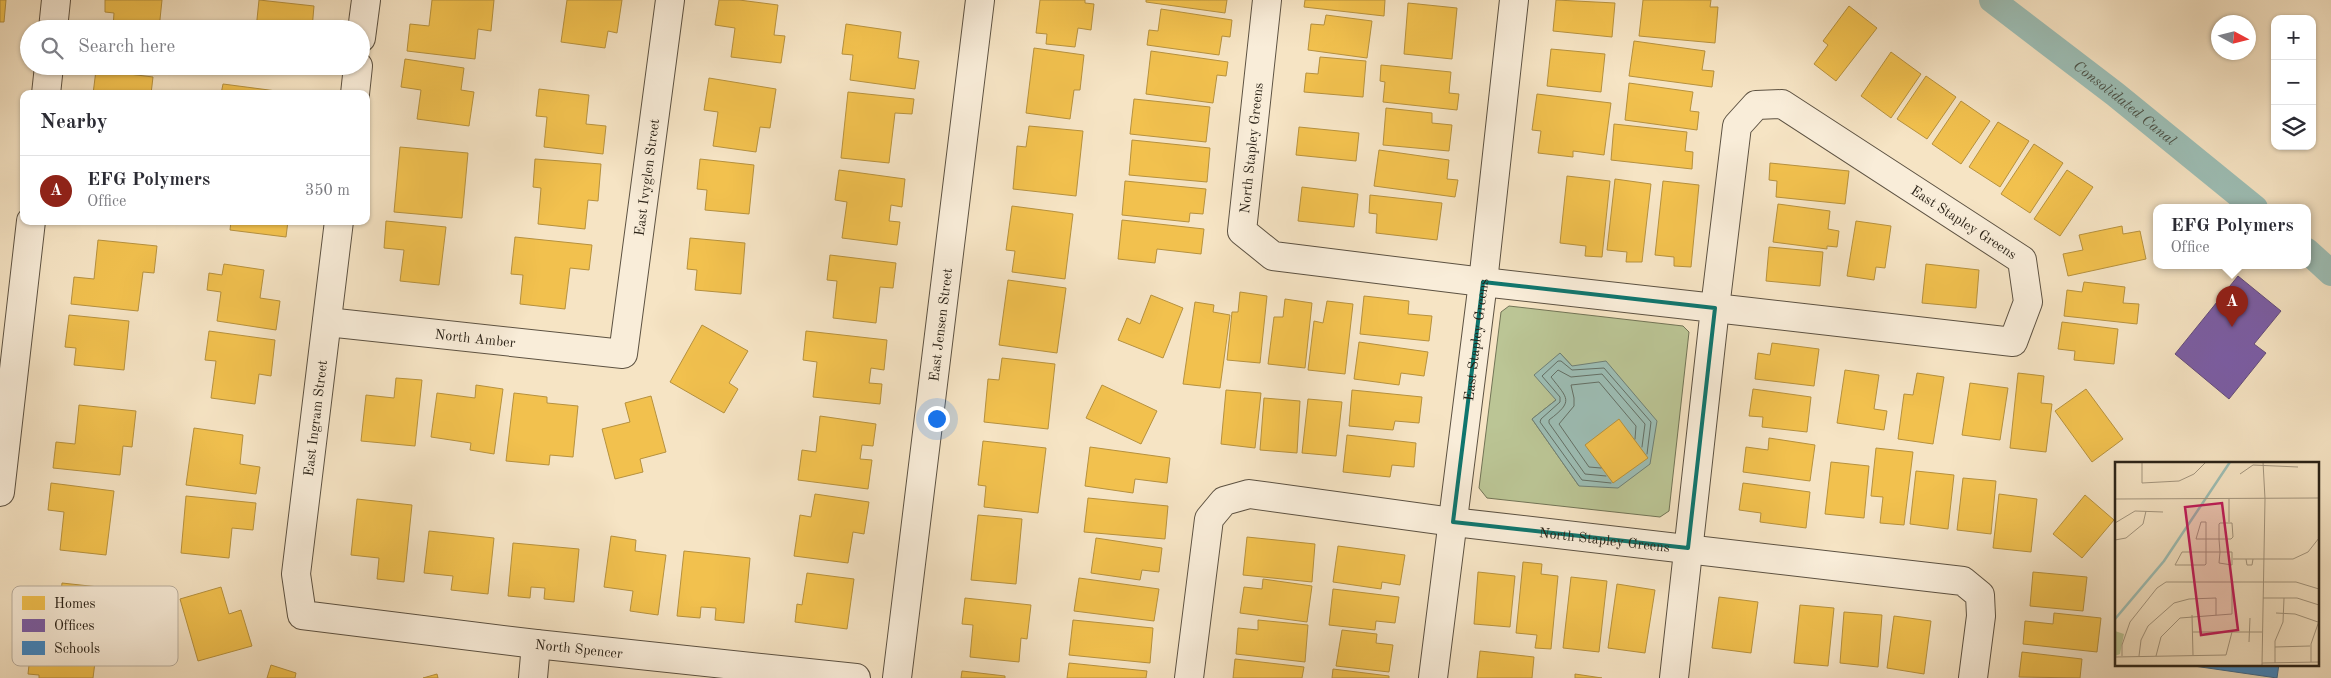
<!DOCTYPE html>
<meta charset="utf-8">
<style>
:root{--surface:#fff;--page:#f2f2f3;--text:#2b2b33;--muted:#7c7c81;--line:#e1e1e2;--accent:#8f2418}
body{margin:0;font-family:"Old Standard TT",serif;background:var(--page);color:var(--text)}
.controls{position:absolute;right:15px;top:15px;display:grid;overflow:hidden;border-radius:10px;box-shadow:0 1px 4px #0004}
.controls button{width:45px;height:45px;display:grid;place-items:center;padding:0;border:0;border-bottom:1px solid var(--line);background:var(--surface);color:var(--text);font:25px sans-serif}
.compass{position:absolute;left:2211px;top:15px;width:45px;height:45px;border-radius:50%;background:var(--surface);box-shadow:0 1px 4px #0004;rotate:97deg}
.you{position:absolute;left:936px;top:418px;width:18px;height:18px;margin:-12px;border:4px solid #fff;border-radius:50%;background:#1a73e8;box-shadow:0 0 0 8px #1a73e833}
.badge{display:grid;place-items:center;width:32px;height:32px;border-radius:50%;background:var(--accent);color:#fff;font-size:16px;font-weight:700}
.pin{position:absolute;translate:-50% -41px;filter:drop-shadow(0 1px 2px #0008)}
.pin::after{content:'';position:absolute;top:26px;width:18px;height:15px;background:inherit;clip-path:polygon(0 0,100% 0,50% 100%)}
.popup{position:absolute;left:2153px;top:204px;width:158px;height:65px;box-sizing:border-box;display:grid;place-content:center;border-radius:10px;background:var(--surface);filter:drop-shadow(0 1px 4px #0005);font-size:16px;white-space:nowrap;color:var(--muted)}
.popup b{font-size:19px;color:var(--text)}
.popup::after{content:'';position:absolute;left:50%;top:100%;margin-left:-10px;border:10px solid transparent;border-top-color:var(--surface)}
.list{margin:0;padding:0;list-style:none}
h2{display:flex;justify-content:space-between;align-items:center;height:65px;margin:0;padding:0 20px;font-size:21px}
h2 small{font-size:16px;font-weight:400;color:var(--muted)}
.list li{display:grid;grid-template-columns:32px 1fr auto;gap:15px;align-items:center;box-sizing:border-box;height:70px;padding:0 20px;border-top:1px solid var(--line)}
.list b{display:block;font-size:19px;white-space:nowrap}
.list p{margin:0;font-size:16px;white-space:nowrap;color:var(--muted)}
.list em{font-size:16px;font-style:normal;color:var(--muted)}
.icon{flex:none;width:28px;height:28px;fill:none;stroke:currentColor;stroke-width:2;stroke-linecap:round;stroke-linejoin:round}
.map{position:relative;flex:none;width:2331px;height:678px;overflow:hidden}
.search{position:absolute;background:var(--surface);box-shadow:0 1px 4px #0004;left:20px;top:20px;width:350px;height:55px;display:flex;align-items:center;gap:12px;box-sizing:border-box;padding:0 18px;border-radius:28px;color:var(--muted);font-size:19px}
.panel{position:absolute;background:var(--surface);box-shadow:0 1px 4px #0004;left:20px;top:90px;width:350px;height:135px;border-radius:10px}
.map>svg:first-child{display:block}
</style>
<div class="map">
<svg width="2331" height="678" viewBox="0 0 2331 678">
<rect width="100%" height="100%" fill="#f6e4c4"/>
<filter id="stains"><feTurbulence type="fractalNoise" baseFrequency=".004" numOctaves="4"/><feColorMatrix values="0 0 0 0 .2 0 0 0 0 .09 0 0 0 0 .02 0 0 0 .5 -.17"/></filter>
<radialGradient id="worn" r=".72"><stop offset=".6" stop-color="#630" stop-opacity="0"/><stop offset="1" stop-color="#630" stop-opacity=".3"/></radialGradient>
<path fill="#bbc595" stroke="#727456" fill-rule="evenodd" d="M1509 306 1683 326 1689 332 1669 511 1660 517 1487 498 1479 488 1501 312ZM1560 353 1572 366 1579 486 1532 419 1556 400Z"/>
<path fill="#9dbeb5" stroke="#6f8076" d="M1560 353 1572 366 1606 361 1657 421 1650 464 1618 488 1579 486 1532 419 1556 400 1534 375Z"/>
<path fill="#f2c14e" stroke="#b6913e" d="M0 0H6L4 22H0Z
M105 0H162L159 29H101L113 28 114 13 105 12Z
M259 0 314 6 312 29H256Z
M432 0H494L491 31 478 29 475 59 407 51 410 24 429 26Z
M567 0H622L617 33 608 31 605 48 561 42Z
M719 0H739L778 5 774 35 785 36 781 63 731 57 735 28 715 25Z
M1040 0H1085V3L1094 4 1091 30 1078 28 1075 47 1046 44 1047 34 1036 33Z
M1146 0H1227L1225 13 1146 2Z
M1305 0H1385L1384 16 1304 7Z
M1556 0 1615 3 1612 37 1553 31Z
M1643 0H1711L1710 7H1718L1715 43 1639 36Z
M1408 3 1457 8 1452 59 1404 54Z
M1849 6 1877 28 1836 81 1814 64 1828 45 1823 41Z
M1161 9 1232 20 1230 37 1222 36 1219 55 1147 45 1149 30 1158 31Z
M1326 15 1372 21 1367 58 1308 50 1311 24 1324 25Z
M846 24 901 32 898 58 919 61 915 89 850 80 853 55 842 54Z
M1634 41 1705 51 1702 70 1714 71 1712 87 1629 76Z
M1034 48 1084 55 1080 90H1074L1070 119 1026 113Z
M1551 49 1605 54 1601 92 1547 86Z
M1151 51 1228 62 1226 76 1217 75 1213 103 1146 94Z
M1891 52 1921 74 1891 118 1861 96Z
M1320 57 1366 61 1363 97 1304 92 1306 73 1318 74Z
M405 59 464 68 461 90 474 92 469 126 417 119 421 90 401 87Z
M1381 65 1451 72 1449 93 1459 94 1457 110 1383 102 1385 82 1380 81Z
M96 70 153 77 151 94H93Z
M1926 76 1956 97 1927 139 1897 119Z
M709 78 776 89 770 128 760 127 756 152 713 146 718 112 704 110Z
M1629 83 1693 92 1690 111 1699 112 1697 130 1625 120Z
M223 84 284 92V94H221Z
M539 89 589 95 586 124 606 126 603 154 544 147 547 117 536 116Z
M848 92 914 99 912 114 895 113 889 163 841 158Z
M1537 94 1611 103 1604 155 1573 151V157L1538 153 1541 131 1532 130Z
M1134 99 1210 107 1206 142 1130 134Z
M1961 101 1990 121 1961 164 1932 144Z
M1386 108 1432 113V123L1452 125 1449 151 1383 145Z
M1998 122 2029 141 2000 187 1969 167Z
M1614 124 1687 132 1685 151 1693 152 1692 169 1611 160Z
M1029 126 1083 131 1076 196 1013 189 1017 146 1026 147Z
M1299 127 1359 133 1356 161 1296 155Z
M1132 140 1210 148 1207 182 1129 175Z
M2034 144 2063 163 2030 213 2001 194Z
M400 147 468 153 462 218 394 212Z
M1379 150 1449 160 1447 179 1458 180 1455 197 1374 186Z
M535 159 601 164 598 201 588 200 585 229 538 224 541 188 533 187Z
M700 159 754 165 749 214 705 210 707 190 697 189Z
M1770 163 1849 171 1845 204 1776 197 1777 181 1769 180Z
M839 170 905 179 902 207 891 205 889 221 900 222 897 245 842 238 847 202 835 200Z
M2067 170 2093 187 2060 236 2034 219Z
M1567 176 1610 181 1602 257 1585 256 1586 246 1560 243Z
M1615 179 1651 184 1642 262H1626L1627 252 1607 250Z
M1125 181 1206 189 1203 214 1190 213 1189 222 1122 215Z
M1663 181 1699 185 1691 267 1674 266V257L1655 255Z
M1302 187 1358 194 1354 227 1298 221Z
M1370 195 1442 203 1437 240 1376 233 1377 214 1369 213Z
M1778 204 1830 211 1828 229 1839 231 1837 247 1827 246V249L1773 242Z
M1012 206 1073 214 1065 279 1012 272 1015 251 1006 250Z
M1122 220 1204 229 1201 254 1157 249 1155 263 1118 259Z
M231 221H288L286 237 230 230Z
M386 221 446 227 439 285 400 281 404 250 384 248Z
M1856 221 1891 226 1885 268 1876 267 1874 280 1847 276Z
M2122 226 2123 234 2140 231 2146 259 2068 276 2063 254 2083 250 2079 235Z
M515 237 592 245 589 270 570 268 565 309 520 304 523 275 511 274Z
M690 238 745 243 741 294 695 290 697 270 687 269Z
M98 240 157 246 154 273 143 272 138 311 71 304 74 277 94 279Z
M1769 247 1823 252 1820 286 1766 281Z
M830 255 896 263 893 288 880 287 876 323 833 318 837 281 827 280Z
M224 264 264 270 260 298 280 301 276 330 217 321 221 292 207 290 209 273 222 275Z
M1926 264 1979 270 1976 308 1922 303Z
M1008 280 1066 288 1057 353 999 345Z
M2084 282 2125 287 2123 303 2139 304 2137 324 2064 316 2067 290 2082 292Z
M1240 292 1267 296 1260 363 1227 360 1232 312H1238Z
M1151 295 1183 308 1163 358 1118 340 1127 318 1140 324Z
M1364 296 1409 301 1408 314 1432 316 1429 341 1360 334Z
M1285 299 1312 303 1305 368 1268 364 1274 317H1283Z
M1327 301 1353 304 1345 374 1308 370 1314 321 1323 323Z
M1195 302 1214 305 1213 312 1230 315 1220 388 1183 384Z
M69 315 129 321 124 370 74 365 76 348 65 347Z
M2062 322 2118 329 2114 364 2074 360 2075 351 2058 349Z
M702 325 748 351 729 383 738 389 724 413 670 382Z
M209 331 275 340 271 376 259 374 255 404 211 398 216 361 205 360Z
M806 331 887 340 884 370 871 368 869 383 882 384 880 404 813 397 817 362 803 360Z
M1359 342 1428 352 1424 376 1401 373 1399 385 1354 379Z
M1772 343 1819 349 1814 386 1755 379 1758 353 1770 355Z
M1002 358 1055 364 1048 429 984 422 988 379 999 380Z
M1845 370 1879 375 1874 409 1887 411 1884 430 1837 423Z
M1917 373 1944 377 1933 444 1898 439 1904 394 1913 395Z
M2018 373 2044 376 2041 403 2052 404 2046 452 2010 448Z
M396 378 422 380 415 446 361 441 366 395 394 398Z
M1970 383 2008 388 2000 440 1962 435Z
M476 385 503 389 494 454 470 450 471 443 431 437 437 393 475 398Z
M1102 385 1157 411 1141 444 1086 418Z
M1753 389 1811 397 1807 432 1762 427 1763 417 1749 416Z
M2086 389 2123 439 2092 462 2055 411Z
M1226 390 1261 393 1255 448 1221 444Z
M1352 390 1422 397 1419 423 1395 421 1393 430 1349 426Z
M514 393 547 397V403L578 406 573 457 550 455 549 465 506 461Z
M651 396 666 452 640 459 643 472 615 479 602 429 630 422 625 403Z
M1264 398 1300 401 1297 453 1260 450Z
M1308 399 1342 402 1336 456 1302 453Z
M79 405 136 411 132 447 123 446 120 475 53 468 56 442 75 444Z
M820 416 876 424 873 446 862 445 860 459 872 460 868 489 798 480 802 450 816 452Z
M1619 419 1648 458 1613 483 1585 445Z
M194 428 243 435 240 464 260 467 256 494 186 485Z
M1347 435 1416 443 1414 467 1392 465 1390 477 1343 472Z
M1769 438 1815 445 1810 481 1743 472 1746 447 1768 450Z
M983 441 1046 448 1038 513 984 507 986 486 978 485Z
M1090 447 1170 458 1167 483 1135 479 1133 493 1085 486Z
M1876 448 1913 452 1904 525 1880 523 1883 497 1871 496Z
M1831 462 1869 466 1864 518 1825 514Z
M1916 471 1954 475 1948 529 1910 524Z
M1963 478 1996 481 1991 534 1957 530Z
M51 483 114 491 106 555 60 550 64 512 48 510Z
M1743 483 1810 492 1806 528 1760 522 1761 513 1739 510Z
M815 494 869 502 864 534 853 532 848 563 794 556 800 515 811 517Z
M1999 494 2037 499 2031 552 1993 548Z
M2085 495 2114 520 2082 558 2053 534Z
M186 496 256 503 253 530 232 528 229 558 181 553Z
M1088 498 1168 506 1165 539 1084 532Z
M357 499 412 505 404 582 377 579 379 558 351 555Z
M978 515 1022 519 1016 584 971 580Z
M429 531 494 538 488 594 451 590 453 576 424 573Z
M611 536 636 540 635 551 666 555 658 615 630 611 633 591 604 587Z
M1247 537 1315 544 1312 582 1243 575Z
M1096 538 1162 548 1159 572 1142 570 1140 580 1091 573Z
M513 543 579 549 574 602 544 599 545 588 531 587 530 598 508 596Z
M1338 546 1405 555 1400 585 1382 582 1381 589 1333 582Z
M684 551 750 558 744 623 715 620 716 608 701 607 700 618 677 616Z
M1523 562 1542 564 1541 574 1558 576 1551 649 1535 648 1537 635 1516 633Z
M1478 572 1515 576 1510 627 1474 624Z
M2033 572 2087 577 2083 611 2030 606Z
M807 573 854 579 847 629 795 622 797 604 802 605Z
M1571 577 1607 581 1599 652 1563 648Z
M1079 578 1159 589 1154 621 1074 611Z
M1263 579 1312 586 1307 622 1240 613 1244 587 1262 589Z
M62 583 117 589 114 622 102 620 100 642 33 635 36 610 59 612Z
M1617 584 1655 590 1645 653 1608 648Z
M221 587 229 614 241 610 252 646 198 661 180 599Z
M1333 589 1399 597 1395 623 1376 621 1375 630 1329 625Z
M1719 597 1758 602 1751 653 1712 648Z
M965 598 1031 605 1027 639 1021 638 1019 662 970 657 973 625 962 624Z
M1800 605 1834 608 1828 666 1794 663Z
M1844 612 1882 615 1878 667 1840 663Z
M2054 613 2101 618 2097 652 2023 644 2025 621 2053 624Z
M1894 616 1931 621 1924 674 1887 668Z
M1073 620 1153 628 1150 663 1069 655Z
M1258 620 1308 625 1305 662 1236 654 1238 628 1258 630Z
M1342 630 1377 634 1376 643 1393 645 1389 672 1336 666Z
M31 647 96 654 93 678H39V675L28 674Z
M1480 651 1534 657 1532 678H1477Z
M2022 652 2082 659 2080 678 2019 677Z
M1235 659 1304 667 1302 678H1233Z
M1069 663 1147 671 1146 678H1067Z
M271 665 296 673 295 678H267Z
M1333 669 1389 676V678H1332Z
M962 671 1005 676V678H961Z
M437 674 438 678H423Z
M1575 674 1602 678H1575Z"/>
<path fill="#7b5ea7" stroke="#634c7c" d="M2238 276 2281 311 2254 344 2266 353 2229 399 2175 354Z"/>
<path fill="#3f88c5" stroke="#396991" d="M2180 664H2279L2277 678Z"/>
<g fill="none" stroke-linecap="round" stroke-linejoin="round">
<path stroke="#647066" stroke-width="1" d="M1601 468 1589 467 1559 424 1574 406V398L1571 385 1599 382 1636 426 1635 439
M1606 476 1585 474 1549 423V420C1574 401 1568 399 1551 377L1558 370 1571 377 1602 374 1645 424 1642 447
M1611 483 1582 480 1540 422 1541 419 1560 402V397L1542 376 1558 361H1561L1572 370 1604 368 1651 422 1647 454"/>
<g stroke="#9dbeb5" stroke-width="26">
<path id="s1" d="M1992 0 2115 94 2255 208"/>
<path d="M2307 251 2331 273"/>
</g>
<defs>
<g id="minor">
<path d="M1267 0 1242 231 1273 256 1483 282 1715 308 1674 678"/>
<path d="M53 29 56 0"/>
<path d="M361 38 366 0"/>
<path d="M46 94 49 66"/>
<path d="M355 94 358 66"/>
<path d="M1782 104 2022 260 2028 302 2013 342 1715 308 1737 126 1756 105Z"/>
<path id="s2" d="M339 221 296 574 302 615 536 644 856 678"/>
<path id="s3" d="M327 322 623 354 670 0"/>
<path d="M0 492 31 221"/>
<path d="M533 678 536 644"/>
<path id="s4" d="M897 678 980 0"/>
<path id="s5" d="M1189 678 1209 519 1224 501 1249 494 1453 522 1963 581 1980 595 1981 616 1973 678"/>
<path id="s6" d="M1433 678 1483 282 1514 0"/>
</g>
</defs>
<use href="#minor" stroke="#5d5242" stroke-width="30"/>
<use href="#minor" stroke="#f9edd9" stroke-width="28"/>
</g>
<path fill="none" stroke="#0f766e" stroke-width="4" stroke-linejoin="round" d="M1483 282 1715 308 1688 548 1453 522Z"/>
<g text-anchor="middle" stroke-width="5" stroke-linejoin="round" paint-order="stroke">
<g font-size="14" fill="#2a2217" stroke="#f9edd9">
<text transform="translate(1251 148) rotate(-84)" y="5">North Stapley Greens</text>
<text dy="5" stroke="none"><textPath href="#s3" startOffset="476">East Ivyglen Street</textPath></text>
<text transform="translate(1964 222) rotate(33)" y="5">East Stapley Greens</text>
<text dy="5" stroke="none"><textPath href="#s4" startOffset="356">East Jensen Street</textPath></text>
<text dy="5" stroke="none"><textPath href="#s3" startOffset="149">North Amber</textPath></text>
<text dy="5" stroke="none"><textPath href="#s6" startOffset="341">East Stapley Greens</textPath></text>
<text transform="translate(315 418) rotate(-83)" y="5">East Ingram Street</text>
<text dy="5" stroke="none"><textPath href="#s5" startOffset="568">North Stapley Greens</textPath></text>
<text dy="5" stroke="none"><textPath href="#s2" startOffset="676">North Spencer</textPath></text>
</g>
<g font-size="15" font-style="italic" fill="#4c5146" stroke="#f9edd9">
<text dy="5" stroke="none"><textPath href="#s1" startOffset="168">Consolidated Canal</textPath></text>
</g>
</g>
<g transform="translate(2115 462)">
<rect width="204" height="204" fill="#f6e4c4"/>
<path d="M0 169 9 172 5 192 0 194Z" fill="#bbc595"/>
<path fill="none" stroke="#9dbeb5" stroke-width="2.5" d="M0 157 49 99 115 0"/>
<path fill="none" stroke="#a4967f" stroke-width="1" d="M27 0V21L64 19 79 12 91 0M148 0 150 37M125 12 138 3 183 5M0 37 204 36M86 60H91V77H81ZM114 60V37M0 61 20 49 48 50M105 61 104 62V77L105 90 104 101 117 103V90H67L60 103H90L91 102V77H116L118 75 117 61H105M0 78 11 76 28 62 31 49M118 97H178L193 90 204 76M131 97 132 103H137L138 97M148 136H182L204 143M161 151 180 152 203 160M77 153 78 193M78 170H147M134 180 135 156M160 185 195 184M7 194V183L15 160 42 126 51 120H181L204 127M24 194 26 178 33 164 59 141 74 137 101 136V153M41 194 46 175 65 156 117 152V119M0 195 111 193 117 170M196 200V182L204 159M147 201 204 200M160 201V179L168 160 169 136M147 203 150 37"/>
<path fill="#c2185b" fill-opacity="0.15" stroke="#c2185b" stroke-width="2.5" d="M107 41 123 168 86 173 70 45Z"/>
<rect width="204" height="204" fill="none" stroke="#2a2217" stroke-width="2.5"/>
</g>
<rect x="12" y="586" width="166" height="80" rx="8" fill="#f9edd9" stroke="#bbb09f" stroke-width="1"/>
<rect x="22" y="596" width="23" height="14" fill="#f2c14e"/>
<rect x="22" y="619" width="23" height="13" fill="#7b5ea7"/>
<rect x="22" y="641" width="23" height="14" fill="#3f88c5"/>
<g font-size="14" fill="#2a2217">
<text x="54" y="608">Homes</text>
<text x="54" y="630">Offices</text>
<text x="54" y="653">Schools</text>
</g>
<rect width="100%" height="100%" filter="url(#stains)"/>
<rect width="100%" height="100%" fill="url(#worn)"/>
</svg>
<div class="controls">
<button>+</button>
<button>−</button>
<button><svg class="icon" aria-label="layers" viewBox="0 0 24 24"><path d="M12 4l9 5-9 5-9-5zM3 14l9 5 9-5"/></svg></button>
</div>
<svg class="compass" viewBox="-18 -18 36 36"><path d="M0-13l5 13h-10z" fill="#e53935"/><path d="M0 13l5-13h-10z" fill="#7c7c81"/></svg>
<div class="you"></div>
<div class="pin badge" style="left:2232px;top:327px">A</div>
<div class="popup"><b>EFG Polymers</b>Office</div>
<div class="search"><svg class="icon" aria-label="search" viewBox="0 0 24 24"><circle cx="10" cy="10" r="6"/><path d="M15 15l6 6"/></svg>Search here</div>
<section class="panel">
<h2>Nearby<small></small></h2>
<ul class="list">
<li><span class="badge">A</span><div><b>EFG Polymers</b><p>Office</p></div><em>350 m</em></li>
</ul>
</section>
</div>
